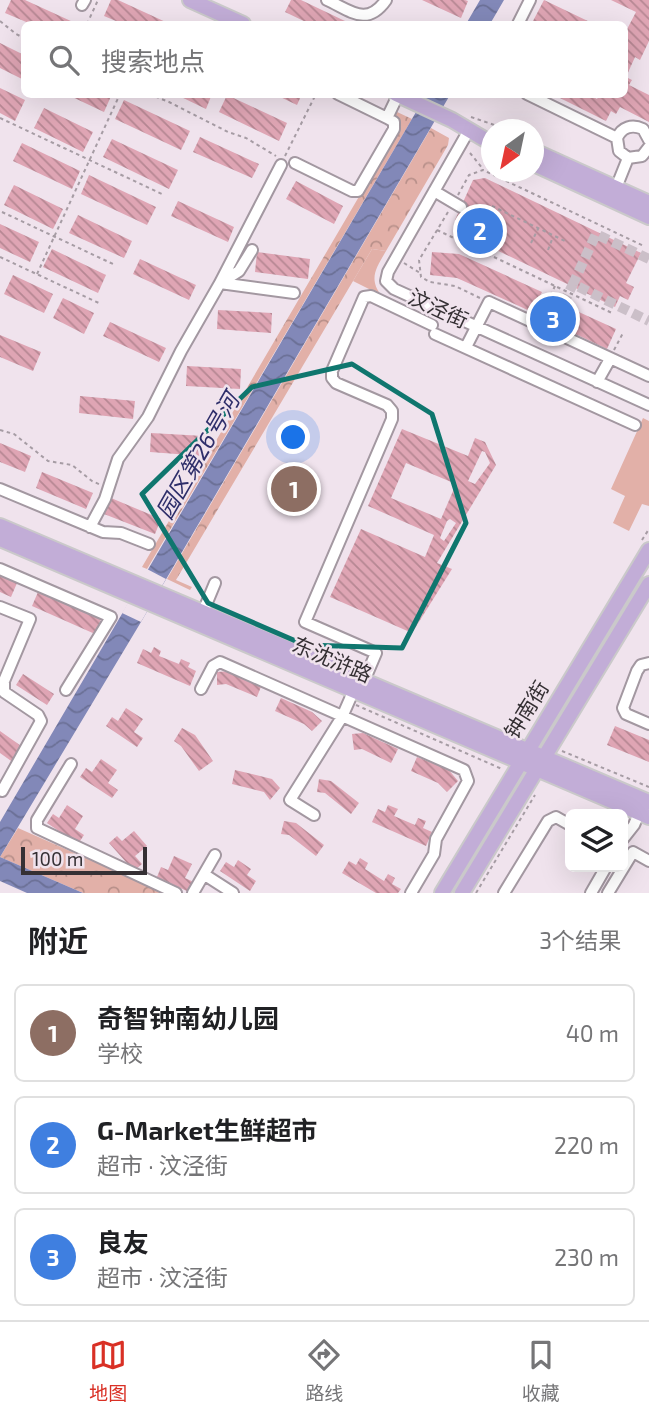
<!DOCTYPE html>
<html lang="zh">
<meta charset="utf-8">
<style>
:root{--surface:#fff;--page:#f6f6f6;--text:#202124;--muted:#757577;--line:#e0e0e0;--accent:#d93025}
body{margin:0;font-family:"Exo 2","Noto Sans SC",sans-serif;background:var(--page);color:var(--text)}
.controls{position:absolute;right:21px;bottom:21px;display:grid;overflow:hidden;border-radius:10px;box-shadow:0 7px 28px #0002}
.controls button{width:63px;height:63px;display:grid;place-items:center;padding:0;border:0;border-bottom:2px solid var(--line);background:var(--surface);color:var(--text);font:35px sans-serif}
.compass{position:absolute;left:481px;top:119px;width:63px;height:63px;border-radius:50%;background:var(--surface);box-shadow:0 7px 28px #0002;rotate:213deg}
.scale{position:absolute;left:21px;bottom:18px;width:126px;box-sizing:border-box;padding-left:7px;border:4px solid #353034;border-top:0;font-size:19px;line-height:24px;white-space:nowrap;color:#353034;-webkit-text-stroke:5px #f0e3ed;paint-order:stroke}
.you{position:absolute;left:294px;top:438px;width:24px;height:24px;margin:-18px;border:5px solid #fff;border-radius:50%;background:#1a73e8;box-shadow:0 0 0 10px #1a73e833}
.badge{display:grid;place-items:center;width:46px;height:46px;border-radius:50%;background:var(--accent);color:#fff;font-size:23px;font-weight:700}
.pin{position:absolute;translate:-50% -50%;border:4px solid #fff;box-shadow:0 2px 7px #0006}
.list{margin:0;padding:0;list-style:none}
h2{display:flex;justify-content:space-between;align-items:center;height:91px;margin:0;padding:0 28px;font-size:30px}
h2 small{font-size:23px;font-weight:400;color:var(--muted)}
.list li{display:grid;grid-template-columns:46px 1fr auto;gap:21px;align-items:center;box-sizing:border-box;height:98px;margin:0 14px 14px;padding:0 14px;border:2px solid var(--line);border-radius:10px}
.list b{display:block;font-size:26px;white-space:nowrap}
.list p{margin:0;font-size:23px;white-space:nowrap;color:var(--muted)}
.list em{font-size:23px;font-style:normal;color:var(--muted)}
.icon{flex:none;width:38px;height:38px;fill:none;stroke:currentColor;stroke-width:2;stroke-linecap:round;stroke-linejoin:round}
.map{position:relative;flex:none;width:649px;height:893px;overflow:hidden}
.search{position:absolute;background:var(--surface);box-shadow:0 7px 28px #0002;left:21px;right:21px;top:21px;height:77px;display:flex;align-items:center;gap:18px;box-sizing:border-box;padding:0 24px;border-radius:10px;color:var(--muted);font-size:26px}
.sheet{height:427px;background:var(--surface)}
nav{display:flex;justify-content:space-around;align-items:center;box-sizing:border-box;height:98px;border-top:2px solid var(--line);background:var(--surface);font-size:19px;color:var(--muted)}
nav a{display:grid;justify-items:center;gap:4px}
nav .on{color:var(--accent)}
.map>svg:first-child{display:block}
</style>
<div class="map">
<svg width="649" height="893" viewBox="0 0 649 893">
<defs>
<pattern id="forest-crowns" width="20" height="18" patternUnits="userSpaceOnUse" patternTransform="scale(1.75)"><rect width="20" height="18" fill="#e2b0a8"/><path d="M2 6a3 3 0 1 1 6 0M12 15a3 3 0 1 1 6 0" fill="none" stroke="#b8908a"/></pattern>
<pattern id="water-waves" width="16" height="10" patternUnits="userSpaceOnUse" patternTransform="scale(1.75)"><rect width="16" height="10" fill="#8288b8"/><path d="M0 5q4-4 8 0t8 0" fill="none" stroke="#6b7096"/></pattern>
<pattern id="building-back-hatch" width="6" height="6" patternUnits="userSpaceOnUse" patternTransform="scale(1.75)"><rect width="6" height="6" fill="#dfa5b4"/><path d="M-1 5l2 2M0 0l6 6M5-1l2 2" fill="none" stroke="#b68793"/></pattern>
</defs>
<rect width="100%" height="100%" fill="#f0e3ed"/>
<path fill="#e2b0a8" d="M372 249 386 251C377 267 368 278 381 295L353 281Z
M643 418 649 421V506L642 504 629 531 613 523 625 496 611 489Z"/>
<path fill="url(#forest-crowns)" d="M395 111 412 119 147 569 142 567 398 130 393 117Z
M431 128 449 138 448 145 386 251 372 249 176 580 192 587 190 590 167 579Z
M18 828 165 893H83L0 857Z"/>
<path fill="url(#water-waves)" d="M480 0H504L490 24H466Z
M426 95H450L141 622 0 857 83 893H27L0 881V822Z"/>
<path fill="#f0e3ed" d="M147 569 166 579 141 622 122 613Z"/>
<path fill="url(#building-back-hatch)" fill-rule="evenodd" d="M11 0H25L73 22 72 24H31L5 13Z
M111 0H118L170 24H123L104 16Z
M291 0H301L347 22 346 24H310L285 12Z
M422 0H465L468 1 461 18Z
M544 0 594 24H541L533 21Z
M611 0H649V41L640 60 635 57 626 77 632 80 629 85 649 95V122L620 107 616 114 611 111 606 121 552 94H588L597 99 600 94H624V35L636 12Z
M0 43 24 55V80L0 68Z
M0 88 25 100 15 121 0 113Z
M66 94H112L104 112Z
M175 94H212L206 109Z
M274 94H302L297 105Z
M227 95 287 123 279 141 219 112Z
M124 100 190 131 181 150 115 119Z
M44 108 93 132 83 152 34 128Z
M200 137 259 164 252 178 193 152Z
M112 139 178 170 169 189 103 157Z
M22 143 80 171 72 189 13 161Z
M89 175 156 207 147 225 81 194Z
M485 178 641 253 626 283 634 287 628 300 620 296 615 307 463 234 455 220 473 180Z
M296 181 343 206 334 224 286 199Z
M14 185 63 209 53 229 4 205Z
M178 201 234 227 228 242 171 216Z
M78 215 132 241 124 258 69 233Z
M0 224 39 242 30 262 0 248Z
M52 249 106 275 98 293 43 267Z
M257 252 310 259 308 279 255 272Z
M432 252 459 254 542 292 532 312 457 278 430 275Z
M140 259 196 285 189 300 133 274Z
M13 275 53 294 44 313 4 294Z
M63 298 94 313 84 334 53 318Z
M557 302 616 329 607 349 548 321Z
M218 310 272 313 271 333 217 329Z
M110 322 166 348 159 362 103 336Z
M0 335 41 352 33 371 0 357Z
M187 366 241 369 240 389 186 386Z
M80 396 135 401 133 419 79 413Z
M402 429 468 456 475 438 485 442 496 465 437 563 452 569 412 633 330 597 361 529 425 557 434 535 368 506ZM482 451 485 452 490 463 475 484 468 481ZM406 463 456 484 441 519 391 498ZM450 519 456 523 444 541 440 538 447 521Z
M151 433 204 436 203 456 150 452Z
M0 443 31 456 25 472 0 462Z
M42 472 93 493 86 509 36 488Z
M111 498 161 519 155 534 104 514Z
M0 576 17 583 11 597 0 592Z
M38 592 101 619 95 634 32 606Z
M154 647 161 651 159 656 179 664 181 659 190 663 188 667 196 671 190 686 137 663 143 649 151 653Z
M231 671 262 684 257 697 226 684 217 685V672Z
M23 674 54 694 47 705 16 685Z
M281 698 312 712 322 721 312 731 304 724 275 711Z
M126 708 143 719 134 732 143 738 137 747 106 726 112 717 118 721Z
M615 726 649 740V762L607 745Z
M182 728 195 735 213 761 199 771 181 746 174 741Z
M0 731 24 748 14 763 0 753Z
M363 733 398 749 391 763 362 749 354 750 352 734Z
M417 757 448 769 458 781 447 792 438 783 411 771Z
M101 759 117 770 108 783 118 790 112 798 80 777 86 768 92 772Z
M235 770 272 779 280 788 270 800 264 792 232 784Z
M319 779 331 781 359 803 351 814 325 793 317 792Z
M67 805 83 816 75 829 84 835 78 844 47 823 53 814 59 818Z
M388 805 398 809 394 816 415 825 418 818 426 821 423 828 432 832 426 846 372 822 378 809 385 812Z
M284 821 296 823 324 845 316 856 289 835 281 834Z
M134 831 147 846 135 856 142 864 134 871 109 843 117 836 122 841Z
M174 856 192 864 185 878 196 883 191 893 157 877 161 867 168 870Z
M360 858 368 863 365 869 384 881 388 874 395 878 392 884 401 889 398 893H376L342 873 349 861 356 865Z
M238 860 251 869 247 875 256 881 250 891 220 871 226 862 234 867Z"/>
<g fill="none" stroke-linecap="round" stroke-linejoin="round">
<path stroke="#cbbfc8" stroke-width="10" stroke-dasharray="10 5" stroke-linecap="butt" d="M649 259 596 234 573 284 649 321
M534 330 546 331 551 329 573 284"/>
<defs>
<path id="minor" d="M327 0C351 11 367 27 386 0
M82 5 85 0
M518 24 530 0
M338 94 387 118
M527 94 617 138
M469 130 388 272 386 281 394 289 649 405
M649 140 643 129C632 124 622 127 617 138L619 151 628 158 642 156 649 147
M295 163 352 191H358L394 129V122L387 118 398 95
M616 188 628 158
M434 191 461 207
M222 282 239 271 252 250
M220 283 294 293
M489 302 649 376
M435 334 635 425
M466 347 489 302
M597 382 610 359
M0 489 103 532 121 533 149 544
M90 527 105 499 118 459 148 417 181 351 220 283 281 165
M0 569 111 617 66 690
M0 607 30 619 4 681V692L38 715 41 721 2 791
M203 612 215 583
M649 663 641 665 637 671 623 708 626 714 649 724
M364 681 376 653 305 622 392 419V411L387 405 336 383 332 378V371L364 297 371 296 432 325
M201 689 213 666 220 662 464 770 468 781 436 839 434 854 411 893
M71 764 37 820V828L176 893
M314 815 290 800 342 717 353 692
M623 839 634 825 639 813
M205 875 233 893
M193 893 215 855
M504 893 548 821 556 817 570 825
M591 893 606 867
M608 893 633 852 649 861"/>
<path id="major" d="M190 0 243 24
M396 94 452 120 491 143
M534 151 649 203
M534 164 649 217
M0 526 649 802
M0 539 649 817
M442 893 649 550
M462 893 649 584"/>
</defs>
<use href="#minor" stroke="#a398a1" stroke-width="14"/>
<use href="#major" stroke="#cac9ca" stroke-width="18"/>
<path stroke="#a69ca4" stroke-width="2" stroke-dasharray="3.5 3.5" stroke-linecap="butt" d="M0 21 16 34 24 38
M87 24 98 0
M149 94 169 102 228 132 246 138 276 156
M471 117 509 130
M0 118 162 194
M470 153 483 169
M285 156 316 94
M458 195 469 175 483 170 644 246
M492 206 565 241
M2 212 113 264
M448 212 419 260 421 277 430 282 455 286 482 299
M490 212 494 214
M488 215 493 218
M437 230 612 313
M531 243 538 229
M548 250 553 237
M0 257 101 304
M404 263 420 273
M37 274 120 94
M541 314 555 286
M614 350 623 333
M0 430 14 434 48 461 72 465 92 481 101 485
M642 540 649 529
M356 705 502 769
M562 751 649 787
M476 893 535 795"/>
<use href="#minor" stroke="#fff" stroke-width="10"/>
<use href="#major" stroke="#c2add7" stroke-width="14"/>
</g>
<path fill="none" stroke="#0f766e" stroke-width="5" stroke-linejoin="round" d="M352 364 432 414 466 523 402 648 305 645 208 603 142 494 252 387Z"/>
<g text-anchor="middle" stroke-width="5" stroke-linejoin="round" paint-order="stroke">
<g font-size="21" fill="#353034" stroke="#f0e3ed">
<text transform="translate(438 309) rotate(25)" y="7">汶泾街</text>
<text transform="translate(332 660) rotate(23)" y="7">东沈浒路</text>
<text transform="translate(527 710) rotate(-58)" y="7">钟南街</text>
</g>
<g font-size="23" font-style="italic" fill="#2e2e6a" stroke="#f0e3ed">
<text transform="translate(198 456) rotate(-60)" y="8">园区第26号河</text>
</g>
</g>
</svg>
<div class="controls">
<button><svg class="icon" aria-label="layers" viewBox="0 0 24 24"><path d="M12 4l9 5-9 5-9-5zM3 14l9 5 9-5"/></svg></button>
</div>
<svg class="compass" viewBox="-18 -18 36 36"><path d="M0-13l5 13h-10z" fill="#e53935"/><path d="M0 13l5-13h-10z" fill="#757577"/></svg>
<div class="scale">100 m</div>
<div class="you"></div>
<div class="pin badge" style="left:294px;top:489px;background:#8d6e63">1</div>
<div class="pin badge" style="left:480px;top:231px;background:#3f7fe0">2</div>
<div class="pin badge" style="left:553px;top:319px;background:#3f7fe0">3</div>
<div class="search"><svg class="icon" aria-label="search" viewBox="0 0 24 24"><circle cx="10" cy="10" r="6"/><path d="M15 15l6 6"/></svg>搜索地点</div>
</div>
<section class="sheet">
<h2>附近<small>3个结果</small></h2>
<ul class="list">
<li><span class="badge" style="background:#8d6e63">1</span><div><b>奇智钟南幼儿园</b><p>学校</p></div><em>40 m</em></li>
<li><span class="badge" style="background:#3f7fe0">2</span><div><b>G-Market生鲜超市</b><p>超市 · 汶泾街</p></div><em>220 m</em></li>
<li><span class="badge" style="background:#3f7fe0">3</span><div><b>良友</b><p>超市 · 汶泾街</p></div><em>230 m</em></li>
</ul>
</section>
<nav>
<a class="on"><svg class="icon" aria-label="map" viewBox="0 0 24 24"><path d="M3 6l6-2 6 2 6-2v14l-6 2-6-2-6 2zM9 4v14M15 6v14"/></svg>地图</a>
<a><svg class="icon" aria-label="directions" viewBox="0 0 24 24"><path d="M12 3l9 9-9 9-9-9zM9 14v-3h6M13 9l2 2-2 2"/></svg>路线</a>
<a><svg class="icon" aria-label="saved" viewBox="0 0 24 24"><path d="M7 4h10v16l-5-4-5 4z"/></svg>收藏</a>
</nav>
